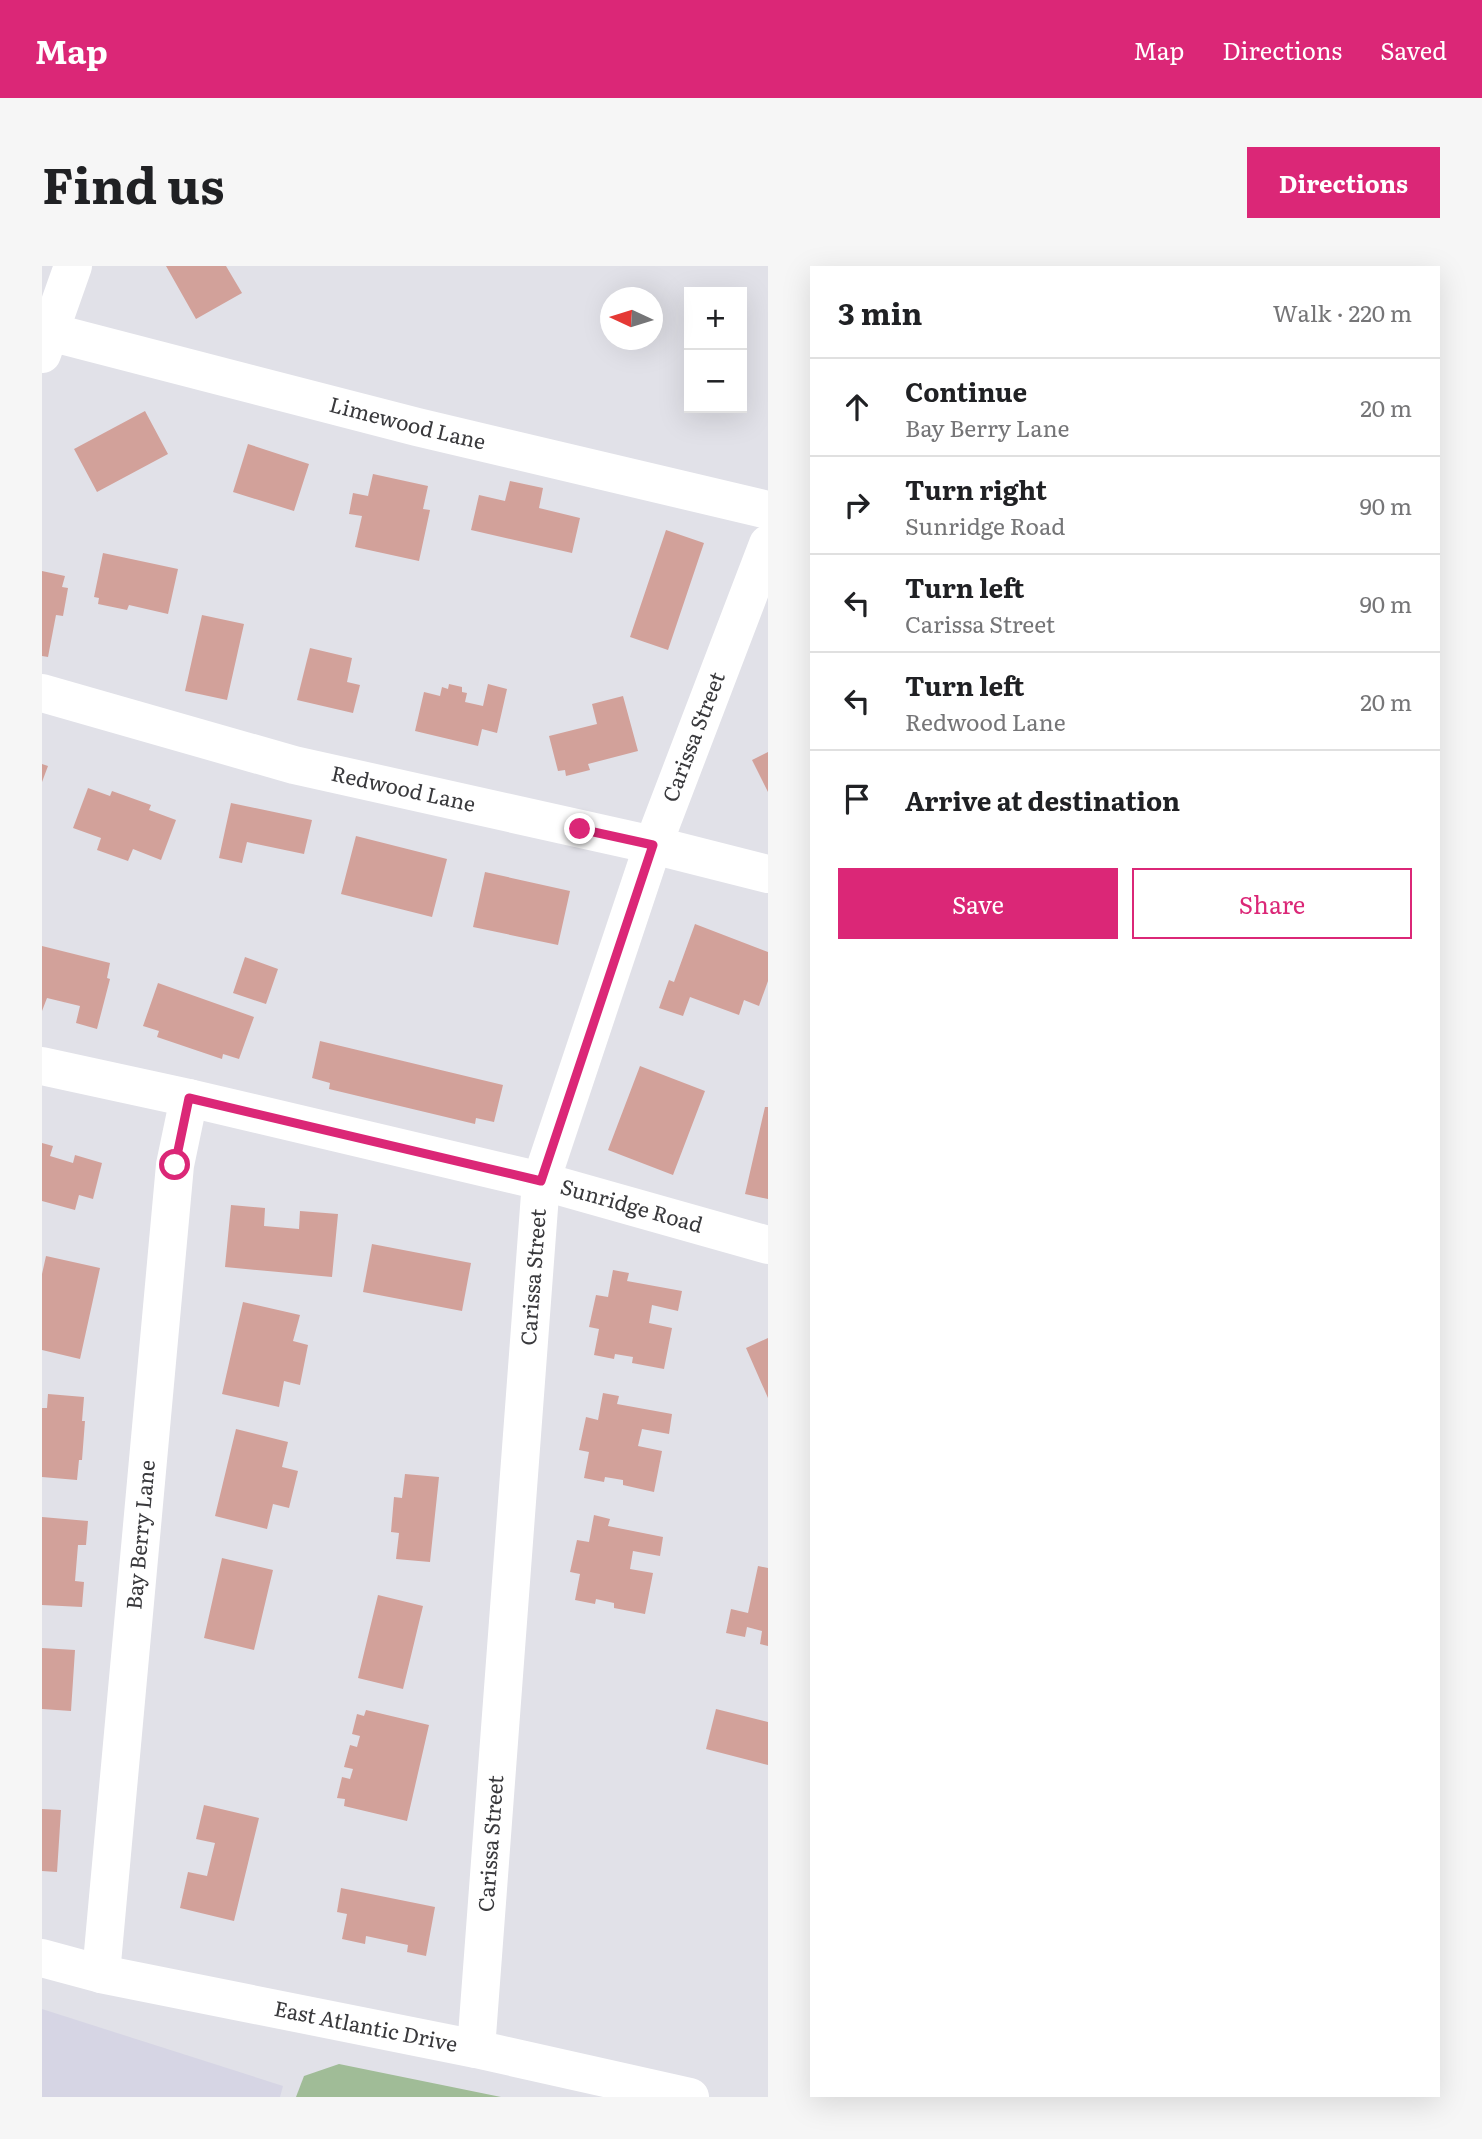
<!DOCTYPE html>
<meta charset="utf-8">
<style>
:root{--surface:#fff;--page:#f6f6f6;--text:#202124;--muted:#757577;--line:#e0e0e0;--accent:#db2777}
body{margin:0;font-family:Literata,serif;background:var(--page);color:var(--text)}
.controls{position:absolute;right:21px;top:21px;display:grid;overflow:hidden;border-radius:0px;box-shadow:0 7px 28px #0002}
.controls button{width:63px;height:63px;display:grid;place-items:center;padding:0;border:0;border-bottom:2px solid var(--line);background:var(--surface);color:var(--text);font:35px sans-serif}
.compass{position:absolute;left:558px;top:21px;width:63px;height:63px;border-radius:50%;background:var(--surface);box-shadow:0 7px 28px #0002;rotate:274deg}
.stop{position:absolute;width:21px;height:21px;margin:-16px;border:5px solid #db2777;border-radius:50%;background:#fff}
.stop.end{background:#db2777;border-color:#fff;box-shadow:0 2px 7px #0008}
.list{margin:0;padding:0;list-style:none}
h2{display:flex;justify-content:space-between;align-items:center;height:91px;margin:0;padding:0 28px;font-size:30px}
h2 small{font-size:23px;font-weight:400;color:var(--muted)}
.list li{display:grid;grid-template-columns:46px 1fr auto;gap:21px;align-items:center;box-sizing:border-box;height:98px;padding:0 28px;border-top:2px solid var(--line)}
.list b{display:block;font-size:26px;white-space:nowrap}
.list p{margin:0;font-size:23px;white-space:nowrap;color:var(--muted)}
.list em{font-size:23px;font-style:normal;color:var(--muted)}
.actions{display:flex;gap:14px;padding:21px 28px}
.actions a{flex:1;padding:16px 0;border:2px solid var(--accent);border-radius:0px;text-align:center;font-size:24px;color:var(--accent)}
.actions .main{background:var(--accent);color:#fff}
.icon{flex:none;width:38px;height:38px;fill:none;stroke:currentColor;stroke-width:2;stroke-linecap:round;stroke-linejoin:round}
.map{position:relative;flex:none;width:726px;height:1831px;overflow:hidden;border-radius:0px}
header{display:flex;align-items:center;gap:42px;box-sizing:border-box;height:98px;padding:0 35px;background:var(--accent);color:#fff}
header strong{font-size:33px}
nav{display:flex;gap:38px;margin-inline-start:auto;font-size:24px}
.intro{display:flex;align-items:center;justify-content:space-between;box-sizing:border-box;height:168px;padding:0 42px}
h1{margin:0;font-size:49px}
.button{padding:18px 32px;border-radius:0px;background:var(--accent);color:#fff;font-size:24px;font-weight:700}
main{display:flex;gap:42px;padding:0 42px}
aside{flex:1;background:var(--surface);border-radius:0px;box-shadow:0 7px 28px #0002}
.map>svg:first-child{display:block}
</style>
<header>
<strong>Map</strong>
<nav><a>Map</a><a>Directions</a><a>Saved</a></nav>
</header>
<div class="intro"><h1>Find us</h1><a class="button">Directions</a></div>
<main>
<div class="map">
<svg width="726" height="1831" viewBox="0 0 726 1831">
<rect width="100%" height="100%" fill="#e1e1e8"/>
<path fill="#d6d5e4" d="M0 1743 241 1820 238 1831H0Z"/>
<path fill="#a0bc97" d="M297 1798 459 1831H254L262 1810Z"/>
<path fill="#d2a19a" d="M124 0H184L200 27 154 53Z
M103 145 126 188 55 226 32 183Z
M206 178 267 198 252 245 191 226Z
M331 208 386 220 381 243 388 244 377 295 313 281 320 250 307 248 311 227 326 230Z
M468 215 501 222 497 242 538 252 530 287 429 264 437 229 463 235Z
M624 264 662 277 626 384 588 371Z
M61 287 136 303 126 348 87 339 85 344 56 338 57 332 52 331Z
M0 305 23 310 20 321 26 322 21 350 14 349 6 391 0 390Z
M160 349 202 358 185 434 143 425Z
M268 382 310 392 305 416 318 419 311 447 255 434Z
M407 418 420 421V426L425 427 423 436 441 440 446 418 465 423 455 467 440 463 436 480 373 465 382 426 398 430 400 421 406 423Z
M581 430 596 485 546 498 548 504 524 510 523 504 516 505 507 470 555 458 550 438Z
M726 486V526L710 494Z
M0 498 6 500 0 516Z
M46 522 68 530 70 525 109 539 107 544 134 554 119 594 91 583 86 595 55 584 59 572 31 562Z
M189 537 270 554 262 588 205 576 200 597 177 592Z
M314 570 405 593 390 651 299 628Z
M443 606 528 625 516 679 431 661Z
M653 658 726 686V715L717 740 702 734 697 749 648 731 641 750 617 742 627 714 632 716Z
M0 680 68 697 65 712 68 713 55 763 34 757 38 740 5 732 0 745Z
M203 691 236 703 224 738 191 727Z
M116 717 212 751 197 793 181 788 180 793 115 771 117 765 101 760Z
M278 775 461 819 452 856 434 852 433 858 287 823 288 817 270 812Z
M598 800 663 825 631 909 566 884Z
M723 841H726V933L703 928Z
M0 877 11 880 8 890 31 897 33 889 60 897 51 933 37 929 33 944 0 935Z
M189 939 223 942 222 960 257 963 258 945 296 948 290 1011 183 1001Z
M330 978 429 997 420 1045 321 1026Z
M4 990 58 1002 38 1093 0 1084V1008Z
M571 1004 587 1007 585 1015 640 1025 636 1045 610 1039 607 1057 630 1062 622 1103 590 1097 591 1091 573 1088 572 1093 552 1089 557 1063 547 1061 554 1029 566 1031Z
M201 1036 258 1049 251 1075 266 1079 258 1119 242 1115 237 1141 180 1128Z
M726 1072V1132L704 1082Z
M561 1127 577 1130 575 1138 630 1148 627 1168 600 1163 596 1180 620 1185 612 1226 581 1219V1214L563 1211 562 1216 542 1212 547 1186 537 1184 544 1151 556 1154Z
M6 1128 42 1131 40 1155H43L40 1194H37L35 1214 0 1211V1142H5Z
M194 1163 246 1176 240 1201 256 1205 247 1242 231 1238 225 1263 173 1250Z
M363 1208 397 1211 388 1296 354 1293 357 1267 349 1266 352 1231 360 1232Z
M552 1249 568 1253 566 1260 621 1271 618 1290 591 1285 588 1303 611 1307 603 1348 572 1342V1337L554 1333 553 1338 533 1334 538 1308 528 1306 535 1274 547 1276Z
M0 1251 46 1255 44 1279H36L33 1315 42 1316 40 1341 0 1339Z
M180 1292 231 1304 212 1384 162 1372Z
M716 1300 726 1302V1380L718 1378 720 1365 705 1361 703 1371 684 1367 689 1343 706 1347Z
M336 1329 381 1340 361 1423 316 1412Z
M0 1382 33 1384 29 1445 0 1443Z
M674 1443 726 1456V1499L664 1483Z
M324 1444 387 1459 365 1555 302 1540 303 1533 295 1532 300 1511 308 1513 311 1503 302 1501 308 1479 315 1481 318 1470 310 1468 315 1448 322 1450Z
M162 1539 217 1552 192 1655 138 1642 146 1606 165 1610 173 1577 154 1573Z
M0 1543 19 1544 15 1606 0 1605Z
M299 1622 393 1641 384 1690 365 1686 366 1679 324 1670 323 1678 300 1673 305 1648 295 1646Z"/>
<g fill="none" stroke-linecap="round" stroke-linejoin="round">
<g stroke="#fff" stroke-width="38">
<path id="s1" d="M8 66 375 161 726 244"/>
<path d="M0 88 31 0"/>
<path id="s2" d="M0 427 252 499 611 579 726 608"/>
<path id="s3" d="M0 800 147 832 499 915 726 979"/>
<path id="s4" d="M0 1692 59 1708 434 1783 648 1831"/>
<path id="s5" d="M59 1708 133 899 147 832"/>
<path id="s6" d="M434 1783 499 915 611 579 726 278"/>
</g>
</g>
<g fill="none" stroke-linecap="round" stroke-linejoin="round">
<path stroke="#db2777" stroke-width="9" d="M133 899 147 832 499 915 611 579 538 563"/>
</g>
<g text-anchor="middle" stroke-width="7" stroke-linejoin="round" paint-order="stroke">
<g font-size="21" fill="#39393c" stroke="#fff">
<text dy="7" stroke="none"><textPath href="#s1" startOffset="369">Limewood Lane</textPath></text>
<text dy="7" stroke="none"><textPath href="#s6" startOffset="1340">Carissa Street</textPath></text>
<text dy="7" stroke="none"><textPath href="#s2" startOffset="374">Redwood Lane</textPath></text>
<text dy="7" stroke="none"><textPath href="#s3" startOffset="606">Sunridge Road</textPath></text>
<text dy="7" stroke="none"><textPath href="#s6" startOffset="774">Carissa Street</textPath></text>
<text dy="7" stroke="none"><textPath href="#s5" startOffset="441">Bay Berry Lane</textPath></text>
<text dy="7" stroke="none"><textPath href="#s6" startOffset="206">Carissa Street</textPath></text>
<text dy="7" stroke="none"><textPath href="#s4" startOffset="331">East Atlantic Drive</textPath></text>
</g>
</g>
</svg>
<div class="controls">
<button>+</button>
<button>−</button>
</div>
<svg class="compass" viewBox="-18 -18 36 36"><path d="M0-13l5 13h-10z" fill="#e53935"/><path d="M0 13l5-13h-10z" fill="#757577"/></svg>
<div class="stop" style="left:133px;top:899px"></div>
<div class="stop end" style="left:538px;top:563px"></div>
</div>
<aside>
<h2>3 min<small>Walk · 220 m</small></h2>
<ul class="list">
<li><svg class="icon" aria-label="ahead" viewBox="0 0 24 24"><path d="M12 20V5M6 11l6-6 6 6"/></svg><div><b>Continue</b><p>Bay Berry Lane</p></div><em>20 m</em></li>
<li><svg class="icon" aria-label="right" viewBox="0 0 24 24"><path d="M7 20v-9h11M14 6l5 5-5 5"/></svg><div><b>Turn right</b><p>Sunridge Road</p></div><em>90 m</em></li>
<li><svg class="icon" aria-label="left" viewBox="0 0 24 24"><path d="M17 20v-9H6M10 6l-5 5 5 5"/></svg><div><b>Turn left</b><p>Carissa Street</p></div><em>90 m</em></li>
<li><svg class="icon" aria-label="left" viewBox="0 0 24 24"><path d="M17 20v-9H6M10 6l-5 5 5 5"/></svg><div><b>Turn left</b><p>Redwood Lane</p></div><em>20 m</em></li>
<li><svg class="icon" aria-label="arrive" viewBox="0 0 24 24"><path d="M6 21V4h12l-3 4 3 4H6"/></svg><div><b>Arrive at destination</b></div></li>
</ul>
<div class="actions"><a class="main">Save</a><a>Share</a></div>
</aside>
</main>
